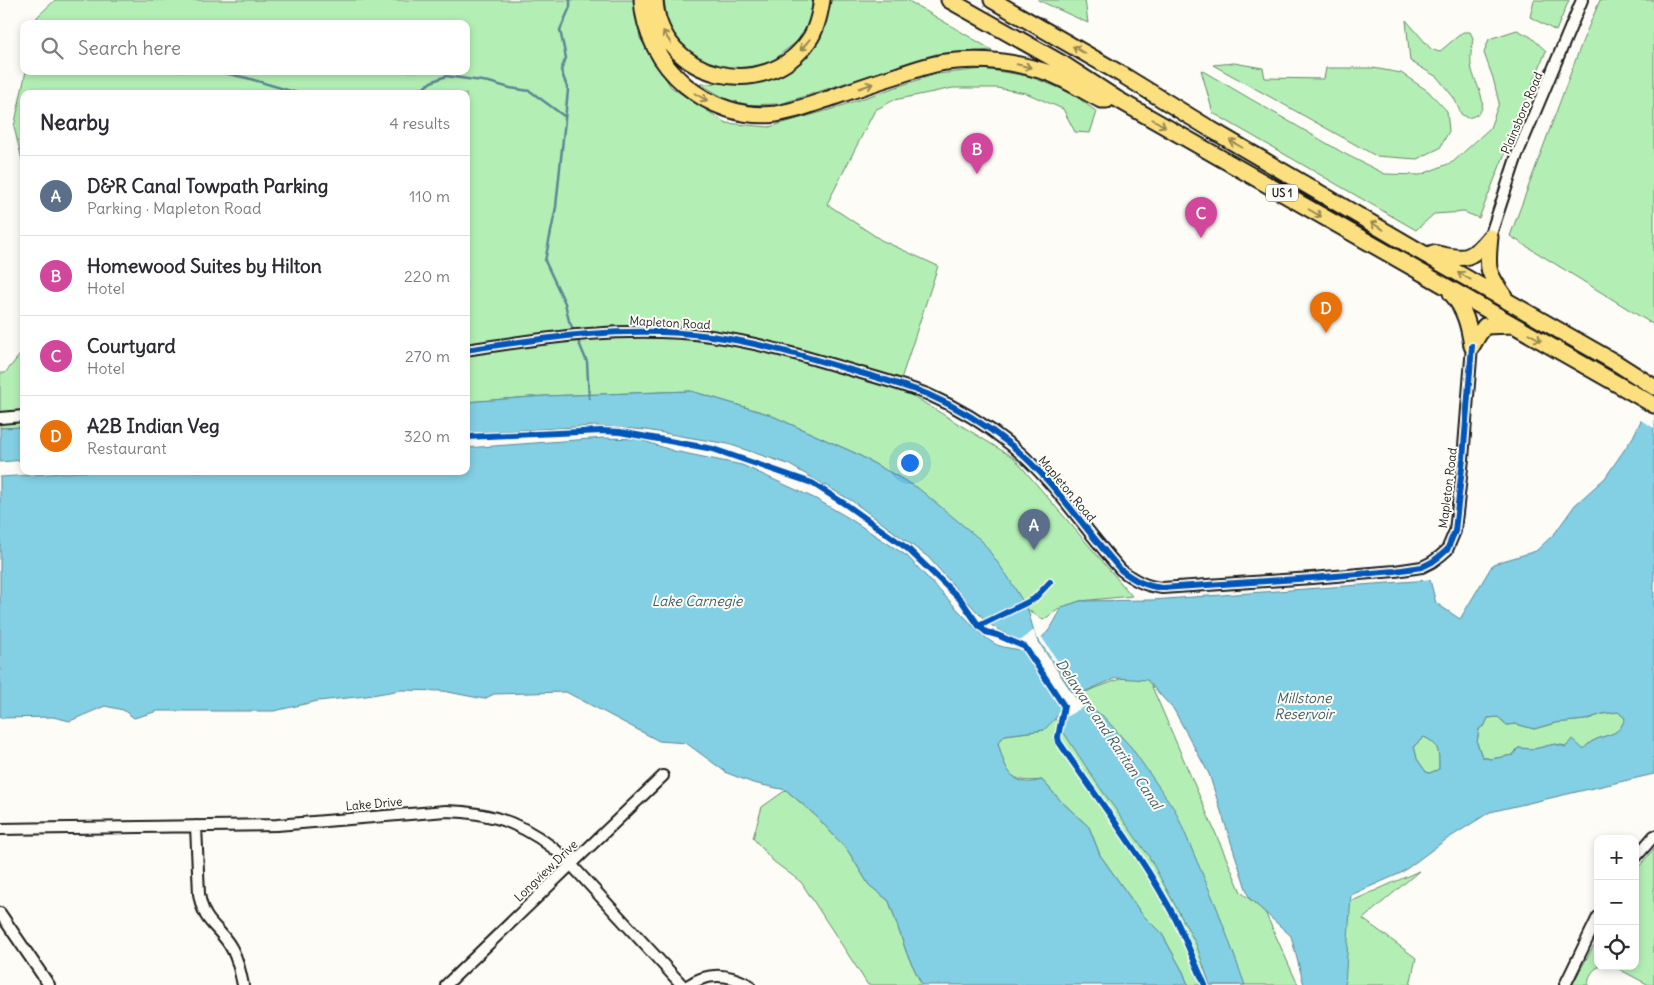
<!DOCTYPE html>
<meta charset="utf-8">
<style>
:root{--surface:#fff;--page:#f2f2f3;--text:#2b2b33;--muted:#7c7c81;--line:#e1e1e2;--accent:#2563eb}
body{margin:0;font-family:Delius,sans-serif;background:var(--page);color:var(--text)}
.controls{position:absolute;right:15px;bottom:15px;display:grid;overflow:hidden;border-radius:10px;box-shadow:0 2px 8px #0003}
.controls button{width:45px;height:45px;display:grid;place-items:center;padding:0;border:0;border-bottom:1px solid var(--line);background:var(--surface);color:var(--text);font:25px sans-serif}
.you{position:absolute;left:909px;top:462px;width:18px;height:18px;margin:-12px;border:4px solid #fff;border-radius:50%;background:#1a73e8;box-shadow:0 0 0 8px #1a73e833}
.badge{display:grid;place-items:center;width:32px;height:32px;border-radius:50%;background:var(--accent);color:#fff;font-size:16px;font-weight:700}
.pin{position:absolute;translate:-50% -41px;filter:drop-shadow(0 1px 2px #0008)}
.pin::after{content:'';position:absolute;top:26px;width:18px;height:15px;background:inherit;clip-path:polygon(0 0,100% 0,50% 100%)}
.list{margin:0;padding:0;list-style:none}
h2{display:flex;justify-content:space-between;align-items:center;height:65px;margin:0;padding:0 20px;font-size:21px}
h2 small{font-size:16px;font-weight:400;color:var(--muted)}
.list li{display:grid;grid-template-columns:32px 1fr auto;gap:15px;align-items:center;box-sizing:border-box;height:80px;padding:0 20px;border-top:1px solid var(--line)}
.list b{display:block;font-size:19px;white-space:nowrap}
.list p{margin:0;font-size:16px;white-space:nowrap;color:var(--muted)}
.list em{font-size:16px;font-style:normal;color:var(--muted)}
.icon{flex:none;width:28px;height:28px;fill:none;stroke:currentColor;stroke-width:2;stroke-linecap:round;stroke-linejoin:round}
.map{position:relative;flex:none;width:1654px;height:985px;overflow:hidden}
.search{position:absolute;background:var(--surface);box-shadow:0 2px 8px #0003;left:20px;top:20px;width:450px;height:55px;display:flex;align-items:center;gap:12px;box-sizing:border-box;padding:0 18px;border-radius:10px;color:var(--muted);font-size:19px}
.panel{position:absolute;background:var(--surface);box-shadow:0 2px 8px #0003;left:20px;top:90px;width:450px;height:385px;border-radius:10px}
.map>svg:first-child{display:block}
</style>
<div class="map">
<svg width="1654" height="985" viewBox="0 0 1654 985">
<rect width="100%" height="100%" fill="#fdfcf7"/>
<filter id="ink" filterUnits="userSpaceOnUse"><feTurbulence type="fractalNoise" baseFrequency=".02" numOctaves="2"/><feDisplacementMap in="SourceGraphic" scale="10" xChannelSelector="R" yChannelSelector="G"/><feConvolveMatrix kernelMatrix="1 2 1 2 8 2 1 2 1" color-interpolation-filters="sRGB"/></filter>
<g filter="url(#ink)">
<path fill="#b3efb4" stroke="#688668" d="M55 0H635L640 38 671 87 726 123 769 127 829 110 902 85 937 74 984 69 1028 76 1070 92 1097 112 1090 133 1075 132 1063 109 1026 93 997 88H953L894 100 875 110 827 204 881 240 938 266 901 379 913 396 1014 458 1132 596 1080 601 1062 607 1043 620 1028 610 1018 595 918 488 855 453 768 414 691 391 544 396 466 402V94H24V168L14 127 26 71H466V24H36L37 17Z
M664 0H812L810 32 783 52 768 66 731 72 692 56 668 26Z
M828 0H907L992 50 936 54 780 104 737 105 700 84 765 82 802 62 825 23Z
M1038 0H1085L1088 23Z
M1534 0H1569L1556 31 1530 17Z
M1600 0H1654V325L1510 236 1583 40Z
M1406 20 1431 49 1439 52 1463 32H1470L1473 38C1472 48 1469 59 1472 70 1476 87 1496 113 1467 118L1461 114 1454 98 1437 77 1410 61Z
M1517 30 1531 37 1546 51 1479 218 1464 212 1434 214 1416 230 1213 113 1201 70 1345 154 1385 174 1420 175 1453 162 1490 128 1499 103 1493 78 1484 53 1489 39Z
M1234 63 1263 68 1265 78 1324 79 1326 68H1373L1401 73 1428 91 1447 111 1449 131 1440 148 1417 159 1376 156 1213 65Z
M24 350V427L0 428V373H5Z
M1136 673 1150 682 1241 892 1265 912 1298 985H1188L1183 972 1162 934 1141 913 1100 855 1089 827 1061 801 1042 780C1009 784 1006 772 998 743L1005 735 1044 730 1055 719 1066 730 1095 712 1077 695Z
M1618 712 1625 718C1619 737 1608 733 1593 741 1589 743 1586 747 1583 749L1555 744 1534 749 1518 748 1513 755 1491 759 1482 757 1477 743 1479 729 1485 725 1488 718 1498 717 1507 725 1516 724 1534 729 1555 723 1585 720 1602 714Z
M1424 737C1440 744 1439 753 1439 769L1430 773 1426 772 1417 759 1414 746Z
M786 790 816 816 848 851 869 885 889 901 907 954 922 985H868L801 882 773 861 753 838 762 807Z
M1654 848V985H1649L1613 966H1635V872Z
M1419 871 1363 919 1416 958 1410 985H1338L1350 902Z
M1598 938V966H1601C1592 969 1589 976 1588 985H1572Z"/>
<path fill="#83cfe4" stroke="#5a8794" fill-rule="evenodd" d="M691 391 768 414 855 453 918 488 982 541 1008 577 1028 610 1036 639 1076 699 1103 716 1131 747 1175 810 1217 908 1245 985H1210L1196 944 1148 855 1098 785 1062 730 1066 705 1026 646 991 625 978 613 928 557 852 501 788 464 728 444 646 430 596 426 466 433V402L544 396Z
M1654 394V774L1490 812 1444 841 1401 873 1351 895 1345 985H1304L1291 936 1249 898 1209 774 1174 710 1147 680 1116 678 1075 696 1038 640C1050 633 1055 620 1062 607L1080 601 1152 600 1430 580 1436 603 1460 619 1493 564 1536 551 1555 533 1575 505 1605 478 1633 437ZM1618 712 1625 718C1619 737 1608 733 1593 741 1589 743 1586 747 1583 749L1572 739 1566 747 1555 744 1534 749 1518 748 1513 755 1491 759 1482 757 1477 743 1479 729 1485 725 1488 718 1498 717 1507 725 1516 724 1534 729 1555 723 1585 720 1602 714ZM1424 737C1440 744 1439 753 1439 769L1430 773 1426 772 1417 759 1414 746Z
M24 427V460L0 462V428Z
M604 438 638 439 674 451 742 465 816 499 847 517 907 556 979 632C996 647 1000 647 1023 650L1062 708 1055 719 1044 730 1005 735 998 743C1003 759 1006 778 1025 782 1030 783 1037 781 1042 780L1061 801 1089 827 1100 855 1141 913 1162 934 1183 972 1188 985H922L907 954 889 901 869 885 848 851 816 816 786 790 753 783 727 773 686 743 659 741 566 692 494 694 484 699 443 691 401 690 366 696 318 701 274 711H158L134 718 123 710 105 706 70 721 53 717 0 718V477L96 471H466V448Z"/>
<path fill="#fdfcf7" d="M1654 391V428L1639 419 1652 393Z
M1026 603 1028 605 986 624 984 622Z
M1034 630 1036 639 1076 699 1085 706 1064 718 1061 717 1062 711 1060 715 1062 707 1023 649 1019 647 1024 648 1018 645 1019 642Z
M1041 636 1080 695 1077 697 1038 638Z"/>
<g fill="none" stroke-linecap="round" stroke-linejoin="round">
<path stroke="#5a8794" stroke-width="2.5" d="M570 0V7L560 30 566 58 561 70 568 90 556 207 545 261 565 303 569 321 575 333
M215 71 247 78 301 94
M416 94 431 82 446 76 489 82 510 88 530 91 564 116
M577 338 587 362 589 398"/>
<defs>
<path id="minor" d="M1490 237 1517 155 1582 0
M466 350C549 337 628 325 711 336 760 343 807 357 854 371 879 378 903 385 927 394 957 407 985 424 1011 445 1054 480 1084 529 1121 570 1134 580 1145 586 1162 588L1312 578 1395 571 1422 567 1432 562 1440 556 1447 550 1455 531 1463 459 1472 346
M0 418 24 416
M196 826 199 894C204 923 215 923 229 944 237 956 240 971 243 985
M0 829 277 825 446 811C495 812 530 826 566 859L682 985
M1635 858 1654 836
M0 913 49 985
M446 985 663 776
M689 985C708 972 729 974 749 985
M1565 985 1598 917"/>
<path id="highway" d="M642 0C644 33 660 64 685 85 710 106 743 118 776 114 795 111 813 104 831 98 853 90 876 82 899 75 914 70 930 64 946 62 979 58 1012 61 1043 71 1061 76 1083 91 1101 100H1107
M655 0C659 79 766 104 809 40 817 29 820 13 822 0
M949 0 1063 64 1117 99 1654 405
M992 0 1121 74 1212 130 1419 251 1618 364 1654 387
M1490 237C1487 269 1486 270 1504 296
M1433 253C1463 259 1469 263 1490 237
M1451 293C1465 309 1469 326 1472 346
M1472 346 1479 334 1485 326 1512 325"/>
</defs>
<use href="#minor" stroke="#1c1c1c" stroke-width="14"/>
<use href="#highway" stroke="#1c1c1c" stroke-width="19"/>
<use href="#minor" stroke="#fdfcf7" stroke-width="10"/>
<use href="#highway" stroke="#fce080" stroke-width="15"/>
<defs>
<path id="cycleway" d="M466 350C549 337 628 325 711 336 760 343 807 357 854 371 879 378 903 385 927 394 957 407 985 424 1011 445 1054 480 1084 529 1121 570 1134 580 1145 586 1162 588L1312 578 1395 571 1422 567 1432 562 1440 556 1447 550 1455 531 1463 459 1472 346
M466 437 602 431 620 432 713 449 812 483 848 506 908 549 961 600 979 626 986 632 997 635 1025 647 1064 706 1058 737 1059 742C1098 800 1143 856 1175 918 1186 940 1195 963 1205 985
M979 626 1034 599 1050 582"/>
</defs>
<use href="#cycleway" stroke="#fdfcf7" stroke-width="9"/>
<use href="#cycleway" stroke="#0057b8" stroke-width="6"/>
</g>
<defs><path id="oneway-shaft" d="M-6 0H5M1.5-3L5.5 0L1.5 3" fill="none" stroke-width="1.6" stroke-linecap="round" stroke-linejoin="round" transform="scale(1.25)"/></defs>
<g stroke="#978853">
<use href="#oneway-shaft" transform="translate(667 37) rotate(-121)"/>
<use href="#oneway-shaft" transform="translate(805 45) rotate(129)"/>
<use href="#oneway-shaft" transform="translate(1079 50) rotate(-150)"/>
<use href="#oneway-shaft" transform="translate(1024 66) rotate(13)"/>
<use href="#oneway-shaft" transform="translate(866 86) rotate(-19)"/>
<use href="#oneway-shaft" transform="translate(701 97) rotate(30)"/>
<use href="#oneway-shaft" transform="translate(1159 123) rotate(30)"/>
<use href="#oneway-shaft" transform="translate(1236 144) rotate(-150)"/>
<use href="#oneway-shaft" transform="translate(1315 213) rotate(30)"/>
<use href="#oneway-shaft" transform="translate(1377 226) rotate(-150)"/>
<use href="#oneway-shaft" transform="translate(1464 276) rotate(-151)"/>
<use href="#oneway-shaft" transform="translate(1535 337) rotate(30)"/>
</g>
</g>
<g text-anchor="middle" stroke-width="4" stroke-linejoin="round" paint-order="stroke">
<rect fill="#fdfcf7" stroke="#605f5e" stroke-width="1" x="1266" y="184.5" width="32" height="17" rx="4"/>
<g font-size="11" font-weight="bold" fill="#1c1c1c">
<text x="1282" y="197">US 1</text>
</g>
<g font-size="12" fill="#1c1c1c" stroke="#fdfcf7">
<text transform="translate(1522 113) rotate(-67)" y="4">Plainsboro Road</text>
<text transform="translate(670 323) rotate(3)" y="4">Mapleton Road</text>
<text transform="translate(1448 488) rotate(-83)" y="4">Mapleton Road</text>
<text transform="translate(1067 489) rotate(50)" y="4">Mapleton Road</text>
<text transform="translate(374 804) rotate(-5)" y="4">Lake Drive</text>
<text transform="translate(546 871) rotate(-44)" y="4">Longview Drive</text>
</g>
<g font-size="14" font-style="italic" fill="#405b62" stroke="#fdfcf7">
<text x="697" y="606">Lake Carnegie</text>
<text x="1304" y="703">Millstone<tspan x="1304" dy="16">Reservoir</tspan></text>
<text transform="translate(1109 734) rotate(56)" y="5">Delaware and Raritan Canal</text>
</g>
</g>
</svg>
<div class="controls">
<button>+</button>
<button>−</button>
<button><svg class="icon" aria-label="locate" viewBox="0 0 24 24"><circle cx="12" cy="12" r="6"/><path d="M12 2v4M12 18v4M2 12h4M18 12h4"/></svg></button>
</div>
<div class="you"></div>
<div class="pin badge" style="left:1034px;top:550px;background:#5c6f8a">A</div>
<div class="pin badge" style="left:977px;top:174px;background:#d1479c">B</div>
<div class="pin badge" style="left:1201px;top:238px;background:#d1479c">C</div>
<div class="pin badge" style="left:1326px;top:333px;background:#e8710a">D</div>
<div class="search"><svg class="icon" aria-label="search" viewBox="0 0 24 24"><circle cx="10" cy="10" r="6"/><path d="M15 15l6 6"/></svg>Search here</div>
<section class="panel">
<h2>Nearby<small>4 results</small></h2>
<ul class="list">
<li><span class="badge" style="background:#5c6f8a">A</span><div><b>D&amp;R Canal Towpath Parking</b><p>Parking · Mapleton Road</p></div><em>110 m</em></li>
<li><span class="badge" style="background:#d1479c">B</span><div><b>Homewood Suites by Hilton</b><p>Hotel</p></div><em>220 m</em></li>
<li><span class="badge" style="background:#d1479c">C</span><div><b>Courtyard</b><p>Hotel</p></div><em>270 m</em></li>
<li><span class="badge" style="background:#e8710a">D</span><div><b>A2B Indian Veg</b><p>Restaurant</p></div><em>320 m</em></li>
</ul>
</section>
</div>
